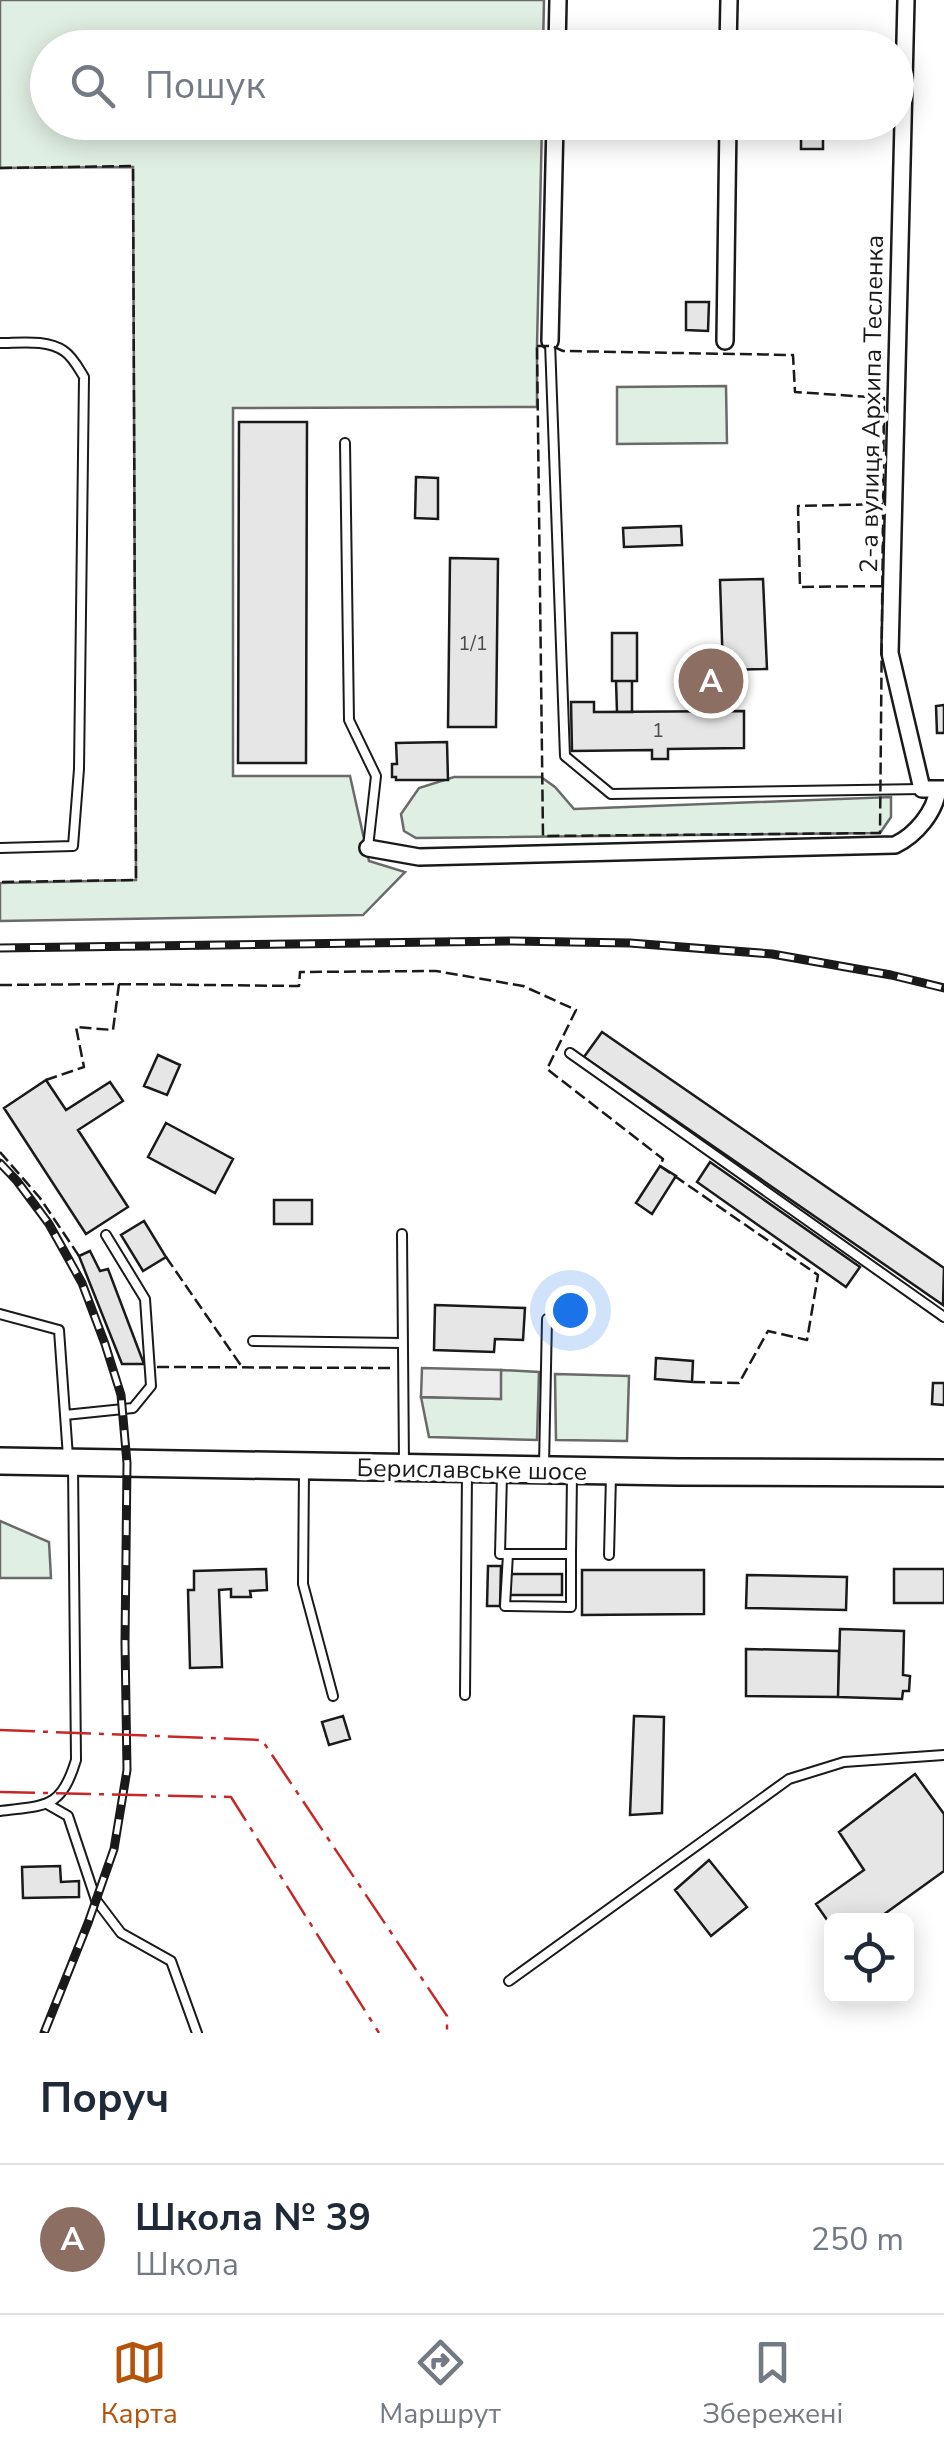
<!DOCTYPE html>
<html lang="uk">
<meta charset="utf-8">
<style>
:root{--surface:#fff;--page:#f6f6f7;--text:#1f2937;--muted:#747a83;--line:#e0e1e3;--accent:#b45309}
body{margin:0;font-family:"Nunito Sans",sans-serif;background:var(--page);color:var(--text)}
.controls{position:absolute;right:30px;bottom:30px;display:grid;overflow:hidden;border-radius:15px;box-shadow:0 5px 25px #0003}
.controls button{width:90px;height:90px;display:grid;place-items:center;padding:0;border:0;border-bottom:2px solid var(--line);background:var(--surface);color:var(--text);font:50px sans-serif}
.you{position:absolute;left:570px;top:1310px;width:35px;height:35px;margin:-25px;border:8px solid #fff;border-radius:50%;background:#1a73e8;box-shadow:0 0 0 15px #1a73e833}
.badge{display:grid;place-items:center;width:65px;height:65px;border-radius:50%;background:var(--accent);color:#fff;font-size:32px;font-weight:700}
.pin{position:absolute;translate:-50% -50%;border:5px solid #fff;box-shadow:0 2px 10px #0006}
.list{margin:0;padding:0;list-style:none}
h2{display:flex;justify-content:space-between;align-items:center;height:130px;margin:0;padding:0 40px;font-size:42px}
h2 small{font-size:32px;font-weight:400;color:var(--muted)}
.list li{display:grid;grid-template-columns:65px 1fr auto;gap:30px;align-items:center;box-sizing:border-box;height:150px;padding:0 40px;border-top:2px solid var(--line)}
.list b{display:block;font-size:38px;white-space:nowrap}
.list p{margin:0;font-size:32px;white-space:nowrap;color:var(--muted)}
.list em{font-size:32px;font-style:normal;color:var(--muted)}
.icon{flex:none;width:55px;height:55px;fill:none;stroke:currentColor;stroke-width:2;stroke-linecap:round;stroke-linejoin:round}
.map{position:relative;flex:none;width:944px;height:2033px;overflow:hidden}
.search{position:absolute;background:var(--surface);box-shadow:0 5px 25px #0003;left:30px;right:30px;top:30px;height:110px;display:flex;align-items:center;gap:25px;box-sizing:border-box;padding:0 35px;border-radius:55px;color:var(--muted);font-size:38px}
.sheet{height:280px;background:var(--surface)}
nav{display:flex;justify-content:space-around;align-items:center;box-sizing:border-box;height:140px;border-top:2px solid var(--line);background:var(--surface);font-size:28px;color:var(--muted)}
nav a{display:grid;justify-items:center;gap:5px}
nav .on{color:var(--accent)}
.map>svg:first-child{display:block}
</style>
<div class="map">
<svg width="944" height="2033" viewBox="0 0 944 2033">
<rect width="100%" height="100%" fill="#fff"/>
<path fill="#e0efe3" stroke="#6a6a6a" stroke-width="2.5" d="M0 0H544L543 47 48 48V122L542 123 537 346V407L233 408V776H350L369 861 405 872 363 915 0 921V883L136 880 133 167 0 168Z
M726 386 727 443 617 444V387Z
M454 777H541L555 787 574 809 891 797V817L880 833 416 838 404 831 401 814 419 788Z
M501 1370 539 1372 537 1440 429 1437 421 1397 500 1399Z
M555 1374 629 1376 627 1441 556 1440Z
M0 1521 49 1542 51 1578H0Z"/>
<path fill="#ededed" stroke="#6a6a6a" stroke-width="2.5" d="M422 1368 501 1370V1399L421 1397Z"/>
<path fill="#e6e6e6" stroke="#1a1a1a" stroke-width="2.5" d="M801 122H823V149H801Z
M686 302H709L708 331 686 330Z
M239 422H307L306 763H238Z
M416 477 438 478V519L415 518Z
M681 526 682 545 624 547 623 528Z
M450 558 498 559 496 727H448Z
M763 579 767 669 723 670 720 580Z
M612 633H637V681H612Z
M616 681H632V712H617Z
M571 702H594V712L744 711V748L668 749V759H652V750L572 751Z
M944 705V733H937L936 706Z
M447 742 448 780H396V777H392V764H397L396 743Z
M602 1032 944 1268 943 1305 584 1057Z
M158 1055 180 1065 167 1095 144 1086Z
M46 1080 66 1110 110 1082 123 1101 78 1130 128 1207 86 1234 4 1108Z
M166 1123 233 1159 215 1193 148 1157Z
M710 1162 860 1267 846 1287 697 1182Z
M660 1166 676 1176 652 1214 636 1203Z
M274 1200H312V1224H274Z
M144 1221 166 1257 143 1271 121 1235Z
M90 1251 100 1271 108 1269 144 1364H122L79 1256Z
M435 1305 525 1308 523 1340 495 1339 494 1352 434 1350Z
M656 1358 693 1361 692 1382 655 1379Z
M933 1383H944V1405L932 1404Z
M488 1566H501L500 1606H487Z
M266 1569 267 1590 250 1591 251 1597H231V1589L219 1590 222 1667 190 1668 188 1590H194V1571Z
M894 1569H944V1603H894Z
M582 1570H704V1614L582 1615Z
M510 1574H562V1595H510Z
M747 1575 847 1577 846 1610 746 1608Z
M840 1629 904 1631 903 1675 910 1676 909 1691H903L902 1699 838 1697Z
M746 1649 839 1651 838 1697 746 1696Z
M343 1716 350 1739 329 1745 322 1722Z
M634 1716 664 1717 662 1813 630 1815Z
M915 1774 944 1814V1871L876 1920H832V1927L816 1904 864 1870 839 1832Z
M709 1860 747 1907 711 1936 675 1890Z
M60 1866 61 1882 79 1881V1897L23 1898 22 1867Z"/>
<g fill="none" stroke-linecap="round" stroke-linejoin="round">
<defs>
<path id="service" d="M550 342 565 756 611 794 922 789
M0 343C20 343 47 339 64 351 73 357 79 369 84 377L79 769 73 846 0 848
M345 443 349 720 376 776 368 847
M570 1053 944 1317
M402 1234 404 1463
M0 1314 59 1330 68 1457
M253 1341 403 1343
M65 1415 133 1408 151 1386 145 1299 106 1235
M544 1465 547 1319
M304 1471 303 1584 333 1696
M502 1474 500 1554H571L572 1475
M508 1554 505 1606 571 1607V1554
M609 1555 611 1476
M465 1695 467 1473
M47 1804 68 1816 96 1900 121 1933 171 1961 197 2033
M0 1811C47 1805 61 1809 76 1760L73 1466
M509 1981 789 1779 844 1762 944 1755"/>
<path id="minor" d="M906 0 890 653 922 789H944
M557 48 558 0
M728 48 729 0
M550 341 555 122
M725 341 728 122
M368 848 419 857 895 845C916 835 935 812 938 789"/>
<path id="primary" d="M0 1461 678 1472 944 1473"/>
</defs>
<use href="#service" stroke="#1a1a1a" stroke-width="12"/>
<use href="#minor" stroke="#1a1a1a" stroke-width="20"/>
<use href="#primary" stroke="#1a1a1a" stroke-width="30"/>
<use href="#service" stroke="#fff" stroke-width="8"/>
<use href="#minor" stroke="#fff" stroke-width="15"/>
<use href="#primary" stroke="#fff" stroke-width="25"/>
<defs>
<path id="rail" d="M0 948 512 941 630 943 772 954 891 975 944 988
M0 1163 17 1181 49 1224 82 1283 105 1344 121 1395 127 1463 125 1643 127 1770 114 1849 88 1923 44 2033"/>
</defs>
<use href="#rail" stroke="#1a1a1a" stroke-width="9"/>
<use href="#rail" stroke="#fff" stroke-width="5" stroke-dasharray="15" stroke-linecap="butt"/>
<path stroke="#1a1a1a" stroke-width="2.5" stroke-dasharray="12 5" stroke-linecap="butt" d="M0 168 133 166 136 880 0 882
M537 346H552L563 351 793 355 795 392 884 398 880 833 543 836Z
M882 586 800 587 798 506 883 504
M119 984 299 986 300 972 436 971 523 986 576 1010 547 1069 663 1159 660 1166 818 1275 807 1340 768 1331 739 1383 692 1382
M0 985 119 984 113 1030 76 1027 84 1067 46 1080
M0 1152 40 1198 81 1259
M166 1257 242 1367
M157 1367 393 1368"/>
<path stroke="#c62828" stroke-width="2.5" stroke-dasharray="35 8 5 8" stroke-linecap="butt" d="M0 1730 262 1740 447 2016V2033
M0 1792 231 1797 379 2033"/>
</g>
<g text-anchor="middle" stroke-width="8" stroke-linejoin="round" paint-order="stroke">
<g font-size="20" fill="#4d4d4d">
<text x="473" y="650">1/1</text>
<text x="658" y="737">1</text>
</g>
<g font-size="25" fill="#1a1a1a" stroke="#fff">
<text transform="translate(871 404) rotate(-89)" y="9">2-а вулиця Архипа Тесленка</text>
<text transform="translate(472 1469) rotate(1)" y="9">Бериславське шосе</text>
</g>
</g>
</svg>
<div class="controls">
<button><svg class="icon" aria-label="locate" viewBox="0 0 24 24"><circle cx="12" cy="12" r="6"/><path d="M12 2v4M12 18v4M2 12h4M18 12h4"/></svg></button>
</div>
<div class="you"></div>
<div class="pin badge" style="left:711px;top:681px;background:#8d6e63">A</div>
<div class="search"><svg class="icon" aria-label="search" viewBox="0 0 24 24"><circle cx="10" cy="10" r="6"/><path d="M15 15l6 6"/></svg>Пошук</div>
</div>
<section class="sheet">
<h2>Поруч<small></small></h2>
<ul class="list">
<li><span class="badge" style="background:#8d6e63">A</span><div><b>Школа № 39</b><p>Школа</p></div><em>250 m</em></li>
</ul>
</section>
<nav>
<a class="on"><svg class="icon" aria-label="map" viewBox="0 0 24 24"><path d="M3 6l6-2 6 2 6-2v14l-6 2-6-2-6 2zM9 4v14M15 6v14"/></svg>Карта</a>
<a><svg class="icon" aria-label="directions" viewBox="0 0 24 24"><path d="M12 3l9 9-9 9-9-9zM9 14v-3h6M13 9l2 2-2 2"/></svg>Маршрут</a>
<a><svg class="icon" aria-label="saved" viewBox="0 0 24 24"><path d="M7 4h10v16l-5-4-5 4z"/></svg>Збережені</a>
</nav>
